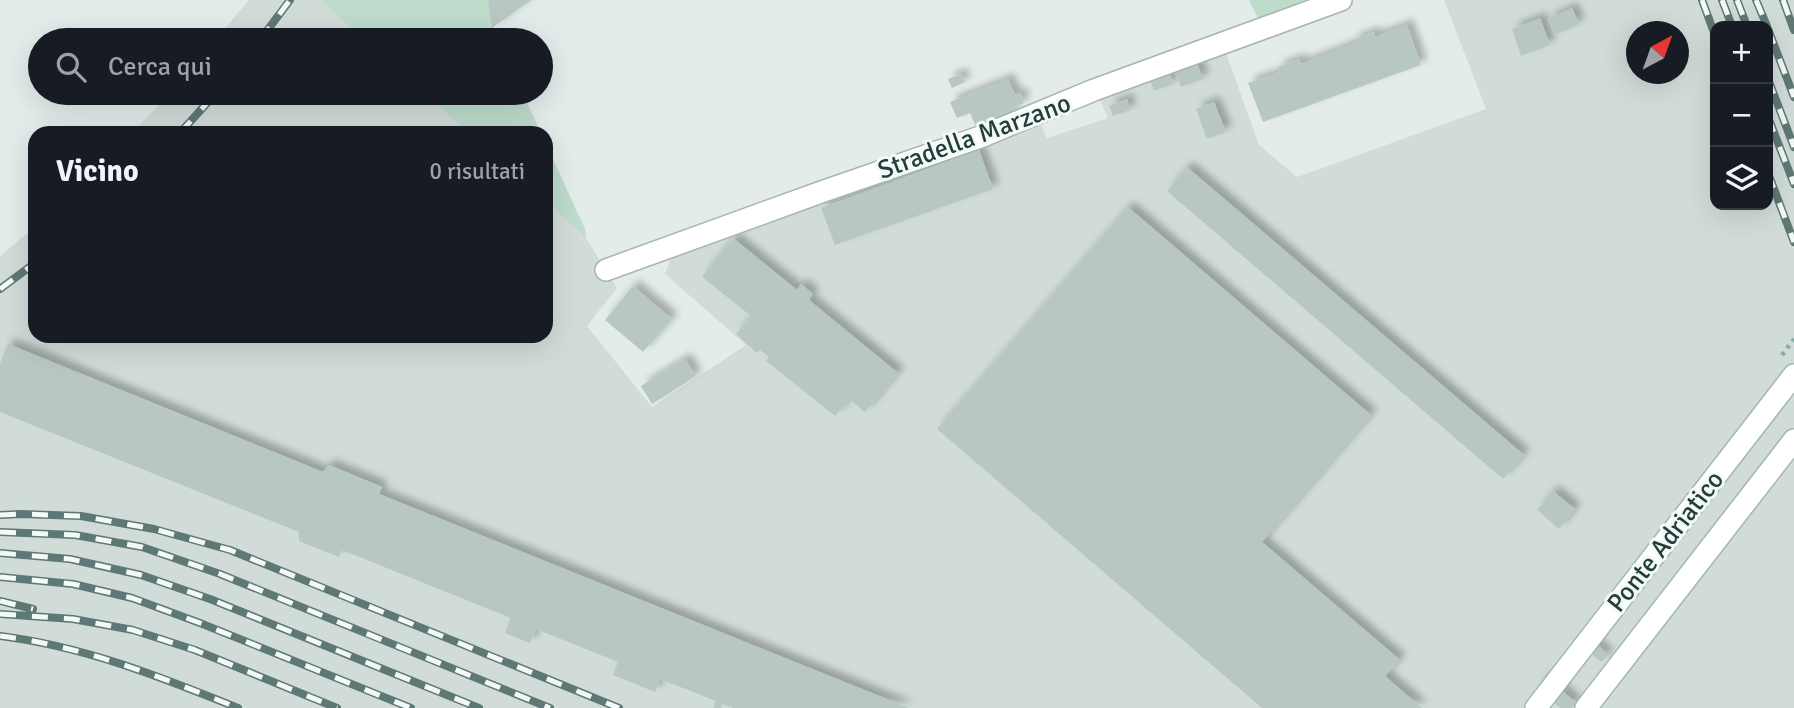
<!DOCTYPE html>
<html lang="it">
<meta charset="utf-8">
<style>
:root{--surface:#171b24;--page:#242831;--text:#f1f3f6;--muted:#9ea1a6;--line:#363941}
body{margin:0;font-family:Signika,sans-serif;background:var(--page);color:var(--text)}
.controls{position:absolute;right:21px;top:21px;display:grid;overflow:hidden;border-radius:14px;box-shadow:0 7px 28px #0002}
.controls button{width:63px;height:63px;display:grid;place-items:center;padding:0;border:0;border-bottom:2px solid var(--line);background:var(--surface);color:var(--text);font:35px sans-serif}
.compass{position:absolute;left:1626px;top:21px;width:63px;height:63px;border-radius:50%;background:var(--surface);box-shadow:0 7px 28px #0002;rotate:41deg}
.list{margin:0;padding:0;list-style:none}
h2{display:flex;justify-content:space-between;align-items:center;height:91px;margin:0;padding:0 28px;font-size:30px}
h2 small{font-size:23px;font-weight:400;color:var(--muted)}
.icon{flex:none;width:38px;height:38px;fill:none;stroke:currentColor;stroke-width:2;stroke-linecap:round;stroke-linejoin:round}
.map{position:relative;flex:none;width:1794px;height:708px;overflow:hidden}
.search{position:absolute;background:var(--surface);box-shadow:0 7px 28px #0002;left:28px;top:28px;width:525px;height:77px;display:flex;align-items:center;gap:18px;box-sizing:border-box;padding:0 24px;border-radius:38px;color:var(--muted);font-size:26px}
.panel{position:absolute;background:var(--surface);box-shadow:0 7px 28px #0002;left:28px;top:126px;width:525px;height:217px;border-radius:21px}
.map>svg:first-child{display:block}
</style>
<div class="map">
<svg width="1794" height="708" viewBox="0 0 1794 708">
<defs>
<filter id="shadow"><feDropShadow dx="6" dy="-6" stdDeviation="3.5" flood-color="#0004"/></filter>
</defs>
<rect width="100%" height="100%" fill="#e3ecea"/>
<path fill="#d1dcd9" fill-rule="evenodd" d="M249 0H323L322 2 364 40H215Z
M1444 0H1794V708H0V256L35 227V336H546V202L586 238 617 288 587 326 652 407 746 345 665 274 671 258 1039 120 1047 138 1108 118 1100 100 1226 53 1259 145 1297 177 1486 109ZM1715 26H1768V205H1715ZM1636 32H1678V74H1636Z
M170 93H423L468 133H132Z"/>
<path fill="#bddccc" d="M323 0H490L494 30 499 40H364L322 2Z
M1249 0H1306L1258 18Z
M423 93H523L541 133H468Z
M546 144 585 229 586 238 546 202Z"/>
<path fill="#b8c7c4" filter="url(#shadow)" d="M488 0H531L492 28Z
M1572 8 1579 24 1555 35 1548 19Z
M1540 18 1550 45 1521 56 1512 29Z
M1407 25 1421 65 1263 122 1248 83 1280 72 1278 67 1299 59 1301 64 1354 44 1353 40 1374 32 1375 37Z
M1197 63 1203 79 1181 87 1175 72Z
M961 74 965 82 952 88 948 79Z
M1170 75 1173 84 1154 91 1151 82Z
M1008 79 1015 95 1020 93 1024 103 1011 108 1014 114 977 129 970 113 957 118 950 102Z
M1127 99 1130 110 1113 116 1109 106Z
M1214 102 1226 132 1207 139 1196 109Z
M979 150 993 189 835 245 821 208Z
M1187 167 1524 455 1503 479 1167 191Z
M1128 207 1371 415 1262 542 1400 660 1385 676 1422 708H1262L937 429Z
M733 238 797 290 801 284 813 294 809 300 898 373 865 412 849 399 835 416 766 361 769 357 760 350 757 353 736 334 751 316 702 277Z
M633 286 672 319 643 352 605 320Z
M8 344 323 472 329 465 382 487 379 494 909 708H733L723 704 721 708H713L716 701 660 679 655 692 613 675 618 662 536 629 530 643 505 633 511 618 342 550 339 557 299 541V532L0 412V364Z
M685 359 696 376 652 404 641 386Z
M1553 491 1575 509 1559 529 1537 510Z
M1588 637 1608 655 1601 662 1581 645Z
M1547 677 1576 703 1572 708H1560L1537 688Z"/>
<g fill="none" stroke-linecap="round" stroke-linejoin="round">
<defs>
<path id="street" d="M606 270 824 191 983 136 1094 90 1341 0"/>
<path id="secondary" d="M1536 708 1794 375
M1586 708 1794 440"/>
</defs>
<use href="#street" stroke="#a6b4b2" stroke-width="24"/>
<use href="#secondary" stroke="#a1b7b4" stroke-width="24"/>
<path stroke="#84aeaa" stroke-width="4.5" stroke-dasharray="3.5 5" stroke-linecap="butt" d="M1782 355 1794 339"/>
<use href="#street" stroke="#fff" stroke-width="21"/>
<use href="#secondary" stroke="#fff" stroke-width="21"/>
<defs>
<path id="rail" d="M1702 0 1715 35
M1722 0 1732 26
M1737 0 1747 26
M1756 0 1767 26
M1783 0 1794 30
M1768 29 1794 97
M260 40 290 0
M1768 79 1794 147
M1768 117 1794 184
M180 133 216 93
M1768 173 1794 242
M0 289 35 263
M0 515 21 514 81 516 154 529 230 550 619 708
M0 532 75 535 142 547 220 574 550 708
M0 553 70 559 141 575 210 599 479 708
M0 577 73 584 132 598 200 623 411 708
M0 601 33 609
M0 614 73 619 133 630 195 650 337 708
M0 636C83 646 161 677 238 708"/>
</defs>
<use href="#rail" stroke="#5e7876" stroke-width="8"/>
<use href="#rail" stroke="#f3f9f7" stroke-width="5" stroke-dasharray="16" stroke-linecap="butt"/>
</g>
<g text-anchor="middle" stroke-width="6" stroke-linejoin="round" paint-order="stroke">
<g font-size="26" fill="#233d3b" stroke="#f3f9f7">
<text transform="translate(974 136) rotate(-20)" y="9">Stradella Marzano</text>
<text transform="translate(1665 541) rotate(-52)" y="9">Ponte Adriatico</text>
</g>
</g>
</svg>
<div class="controls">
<button>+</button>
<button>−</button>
<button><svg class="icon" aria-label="layers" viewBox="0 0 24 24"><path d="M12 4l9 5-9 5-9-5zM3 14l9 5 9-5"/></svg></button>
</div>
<svg class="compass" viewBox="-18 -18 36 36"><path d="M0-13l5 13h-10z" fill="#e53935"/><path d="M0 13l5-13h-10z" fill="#9ea1a6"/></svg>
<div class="search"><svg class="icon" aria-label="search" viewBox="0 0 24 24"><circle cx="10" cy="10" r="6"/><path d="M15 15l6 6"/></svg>Cerca qui</div>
<section class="panel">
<h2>Vicino<small>0 risultati</small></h2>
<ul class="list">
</ul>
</section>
</div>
